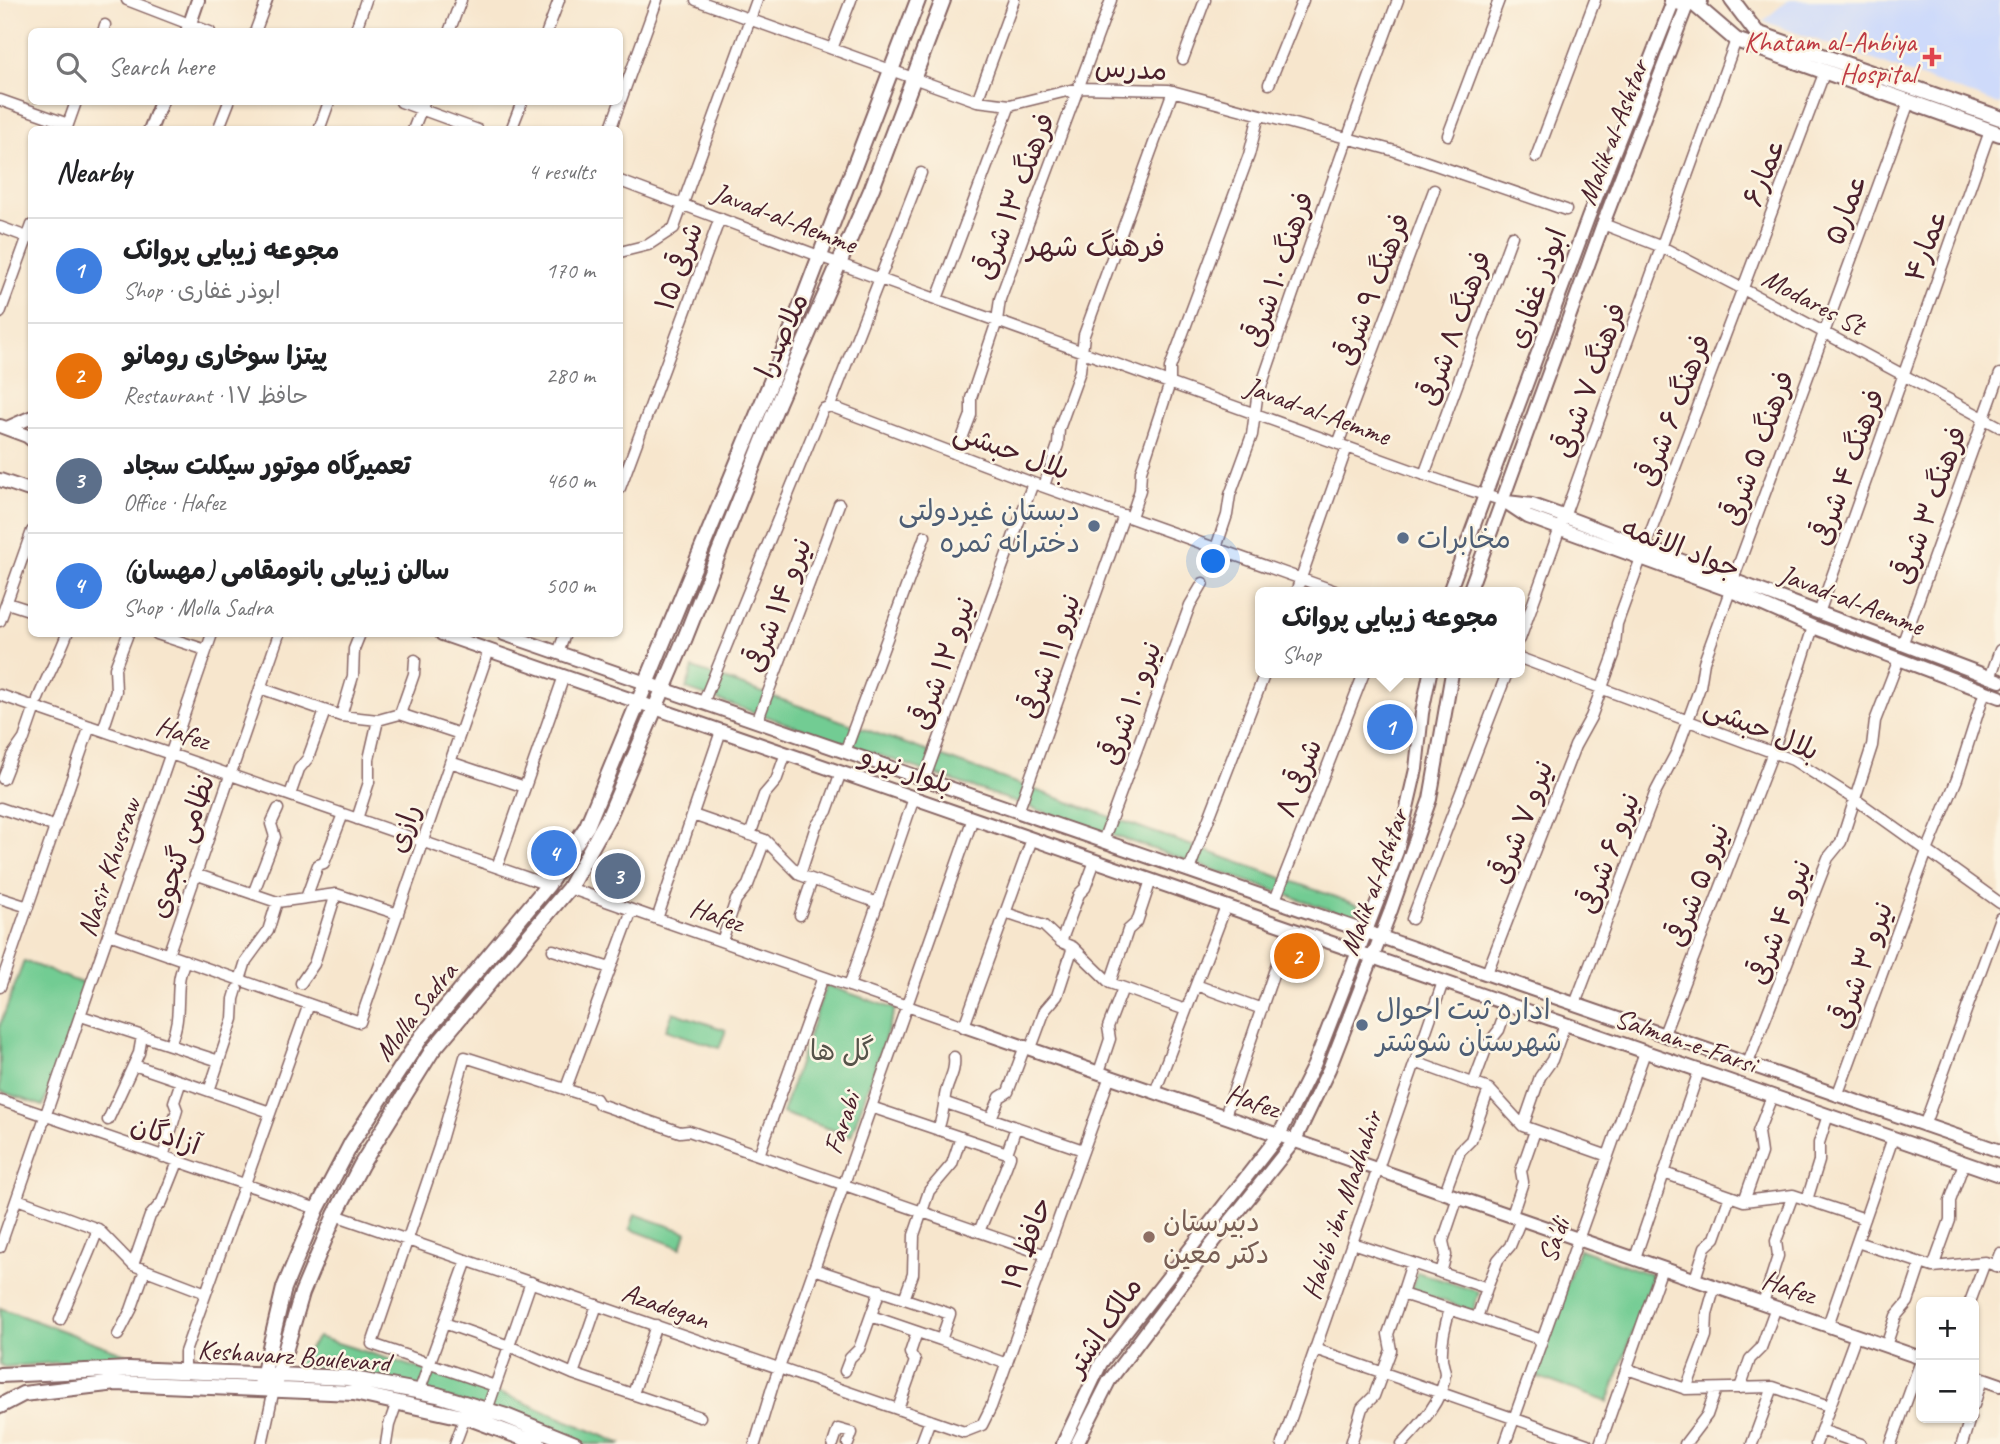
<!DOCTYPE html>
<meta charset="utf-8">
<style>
:root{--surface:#fff;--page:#f2f2f2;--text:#202124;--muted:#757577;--line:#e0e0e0;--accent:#1f6fb2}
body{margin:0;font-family:Caveat,"Playpen Sans Arabic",sans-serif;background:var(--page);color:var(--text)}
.controls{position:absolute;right:21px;bottom:21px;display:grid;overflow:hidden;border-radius:10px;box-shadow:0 2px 5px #0004}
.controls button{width:63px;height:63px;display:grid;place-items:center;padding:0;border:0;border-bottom:2px solid var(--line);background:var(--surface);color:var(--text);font:35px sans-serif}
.you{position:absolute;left:1214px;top:562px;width:24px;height:24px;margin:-18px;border:5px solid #fff;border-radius:50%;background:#1a73e8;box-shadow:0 0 0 10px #1a73e833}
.badge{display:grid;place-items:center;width:46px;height:46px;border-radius:50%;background:var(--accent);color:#fff;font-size:23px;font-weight:700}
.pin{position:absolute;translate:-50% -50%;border:4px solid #fff;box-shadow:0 2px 7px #0006}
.popup{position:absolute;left:1255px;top:587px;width:270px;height:91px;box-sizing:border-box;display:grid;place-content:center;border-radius:10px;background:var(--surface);filter:drop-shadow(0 2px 5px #0005);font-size:23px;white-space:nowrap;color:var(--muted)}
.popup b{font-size:26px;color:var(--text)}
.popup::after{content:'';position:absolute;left:50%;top:100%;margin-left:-14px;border:14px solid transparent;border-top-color:var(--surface)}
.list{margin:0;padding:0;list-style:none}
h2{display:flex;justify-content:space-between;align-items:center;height:91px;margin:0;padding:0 28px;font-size:30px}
h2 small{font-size:23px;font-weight:400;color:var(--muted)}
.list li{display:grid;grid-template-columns:46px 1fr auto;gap:21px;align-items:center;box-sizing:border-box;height:105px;padding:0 28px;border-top:2px solid var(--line)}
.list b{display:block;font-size:26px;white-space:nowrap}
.list p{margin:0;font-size:23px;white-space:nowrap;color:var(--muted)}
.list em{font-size:23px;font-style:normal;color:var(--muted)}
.icon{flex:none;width:38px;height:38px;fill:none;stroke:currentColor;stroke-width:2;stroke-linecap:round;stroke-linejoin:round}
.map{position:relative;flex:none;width:2000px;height:1444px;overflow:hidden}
.search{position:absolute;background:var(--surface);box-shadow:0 2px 5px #0004;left:28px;top:28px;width:595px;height:77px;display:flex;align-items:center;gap:18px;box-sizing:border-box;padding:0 24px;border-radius:10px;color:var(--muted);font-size:26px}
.panel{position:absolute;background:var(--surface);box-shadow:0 2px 5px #0004;left:28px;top:126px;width:595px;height:511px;border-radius:10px}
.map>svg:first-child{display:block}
</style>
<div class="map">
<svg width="2000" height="1444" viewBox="0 0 2000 1444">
<rect width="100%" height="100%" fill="#fcf5e5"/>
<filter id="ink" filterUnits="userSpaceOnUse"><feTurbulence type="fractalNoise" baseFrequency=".0143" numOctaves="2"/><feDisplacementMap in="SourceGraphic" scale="14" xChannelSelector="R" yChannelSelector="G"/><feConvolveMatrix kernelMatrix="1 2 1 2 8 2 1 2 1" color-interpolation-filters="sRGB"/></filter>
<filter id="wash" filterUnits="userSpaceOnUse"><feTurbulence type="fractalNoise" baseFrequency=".00686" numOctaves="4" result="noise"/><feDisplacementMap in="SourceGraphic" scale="28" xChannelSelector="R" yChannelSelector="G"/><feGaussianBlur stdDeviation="1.57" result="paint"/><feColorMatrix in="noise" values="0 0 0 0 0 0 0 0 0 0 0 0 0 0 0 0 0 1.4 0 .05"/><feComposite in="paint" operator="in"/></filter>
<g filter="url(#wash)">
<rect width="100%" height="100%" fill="#f7e6cd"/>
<path fill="#cedafa" d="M1788 0H2000V105L1763 21Z"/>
<path fill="#72cc93" stroke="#5e765f" stroke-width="2" d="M693 668 1358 905 1354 918 686 689Z
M24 961 87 985 43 1106 0 1091V1025Z
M826 985 895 1009 851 1136 782 1113Z
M673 1012 726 1030 719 1048 666 1030Z
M635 1214 686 1232 681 1248 630 1229Z
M1579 1249 1653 1275 1608 1402 1535 1376Z
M1417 1272 1479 1292 1473 1311 1411 1290Z
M0 1308 131 1356 4 1367 0 1364Z
M318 1337 511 1397 622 1444H578L487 1410 345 1369 294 1367Z"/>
</g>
<g filter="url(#ink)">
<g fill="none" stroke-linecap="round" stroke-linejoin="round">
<defs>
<path id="minor" d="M127 0 210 32
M696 0 977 101 1010 105 1079 88 1168 90 1395 151 1566 210
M103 32 105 25
M255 32 267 0
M355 32 366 0
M449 32 461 0
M547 32 559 0
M832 49 851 0
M1183 59 1205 0
M1269 84 1303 0
M0 100 68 124
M977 101 1014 0
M401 102 478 130
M66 130 76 102
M218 130 229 102
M319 130 329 102
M413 130 424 102
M511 130 522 102
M610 130 657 0
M1448 135 1499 0
M1536 157 1595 0
M620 181 880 279 1447 483 1504 501
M1603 224 1662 247 1743 289 2000 427
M0 227 27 237
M620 252 648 245 674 228 757 0
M937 299 1010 105
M0 313 32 225
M830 406 1033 483 1338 592
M830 406 921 173
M1338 444 1434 190
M956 454 971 415V398L997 321 1000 299 1111 0
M1424 475 1512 236
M1044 486 1058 445 1059 429 1080 371 1084 335 1173 91
M620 488 720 218
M1131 517 1140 490 1141 471 1170 383V368L1249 155 1259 115
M1645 547 1825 71
M1216 548 1227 515 1230 495 1252 435 1257 398C1303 265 1348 132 1398 0
M1733 580 1909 102
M1296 592 1347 447
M7 603 32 611
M1819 613 1990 131
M0 621 32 531
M157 634 206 650
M1520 639 1736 40
M1902 645 2000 374
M558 653 565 634
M1520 658 1793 760 1855 799 2000 903
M1990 678 2000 650
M260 688 341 716 378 720 400 714 460 734
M0 695 548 885
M38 699C47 676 59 656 67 634
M703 703 823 409 830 406
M400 714 414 674 415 660
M341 716 353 676 354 649 360 634
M757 722 839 504
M103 730 116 691 115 668 128 634
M845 752 925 536
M450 762 525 787
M3 779 12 756 24 739 35 707
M924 780 1033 483
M290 795 299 769 308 758 325 711
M0 808 56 827
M1018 812 1124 515
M693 815 765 840 800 875 878 903
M357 819 369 782V759L378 720
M750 835 764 795 776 781 786 753
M1103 841 1190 605 1203 583
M497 867 564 676
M1189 870 1265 673
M195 874 277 902 336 894 398 914
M800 875 816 826 827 811 841 772
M569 888 964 1026 1032 839
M253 894 275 837 271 824 278 809
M0 898 28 907
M306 898 318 865 324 863 343 814
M1275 900 1364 673
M1006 913 1044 926 1061 942 1073 947 1110 983 1186 1010
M800 915 812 880
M657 919 721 731
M1412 919 1507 673
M109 934 360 1022 489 650
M722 941 736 900 748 885 765 840
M1061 942 1079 894 1085 888 1095 861
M553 950 610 968
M168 955 279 634
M1487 973 1575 746 1591 717 1614 655 1617 624 1641 558
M240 980 246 961 268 931 277 902
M301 983 314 964 336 894
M1110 983 1128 930 1137 922 1151 880
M1196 985 1262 1009
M849 986 914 798
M0 987 90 726
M1575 1004 1656 791 1676 753 1700 687 1704 662 1730 591
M81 1016 219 1061
M1664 1034 1773 752 1813 627
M171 1041C180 1022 177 1003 179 983 179 976 182 968 185 960
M1031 1048 1045 1010 1057 996 1073 947
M1415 1062 1489 1089 1523 1126 1608 1156
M1748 1063 1828 858 1841 842 1872 746 1875 721 1899 659
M134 1065 270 1112
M1099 1072 1110 1039 1108 1027 1123 988
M1473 1084 1488 1044 1499 1030 1508 1004
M566 1088 632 910
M209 1091 233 1019 234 999 237 989
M1155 1092 1226 906
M1837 1096 1927 851 1957 779 1985 691
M0 1100 317 1209
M946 1103 1083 1150
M871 1107 1007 1153
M1225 1116 1289 928
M991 1118 1000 1097 1008 1092 1025 1046
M108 1120 139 1053 142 1036
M1523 1126 1540 1077 1552 1060 1565 1024
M1924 1126 2000 918
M938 1130C942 1118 944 1108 945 1096 947 1082 956 1073 954 1057
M759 1155 823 977
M163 1157 177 1110 174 1102 181 1081
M1664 1173 1744 1201 1793 1195 1865 1219
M1445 1192 1460 1151 1471 1140 1489 1089
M17 1199 98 1229 133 1265 206 1293
M1807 1200 1819 1161V1143L1828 1115
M1744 1201 1761 1153 1758 1132 1772 1096
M335 1215 964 1432 982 1425 991 1407 1110 1076
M1512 1215 1523 1182 1521 1171 1535 1131
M979 1232C989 1206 1001 1182 1010 1156L1007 1153 1016 1127
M1857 1242 1933 1267 1985 1262 2000 1267
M1352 1243 1487 1288 1477 1318 1402 1294 1412 1263
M0 1247 212 634
M1635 1258 1699 1071
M133 1265 150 1216 162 1202 178 1162
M1995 1266 2000 1253
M1933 1267 1950 1220V1201L1964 1163
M814 1269 950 1314 941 1340 871 1316
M1441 1273 1446 1255 1443 1241 1458 1197
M1695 1279 1705 1247 1715 1238 1730 1196
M1487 1288 1498 1260 1510 1246 1521 1219
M904 1299 913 1274 914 1235 929 1191 952 1164 961 1137
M1970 1302 1985 1262
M1763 1303 1778 1256 1776 1241 1793 1195
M1477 1318 1542 1340
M60 1320C72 1289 87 1260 98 1229
M444 1323 509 1346 573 1374 700 1417
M1828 1325 1893 1138
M118 1335 131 1310 145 1270
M941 1340 1007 1364
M1886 1346 1896 1316 1908 1302 1921 1263
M1315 1349 1587 1444
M1627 1369 1686 1389 1773 1387 1829 1406
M185 1371V1352L309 1004
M845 1371 850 1358 859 1349 880 1290
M573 1374 597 1305
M495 1386 372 1344 439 1147 465 1057 596 1099 599 1104 680 1132 689 1131 1046 1255
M1740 1388 1750 1359 1761 1348 1776 1307
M1686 1389 1706 1336 1707 1314 1715 1286
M419 1392 467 1260
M633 1394 656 1325
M1974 1405 1982 1379
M898 1409 915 1361 910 1353 917 1332
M487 1410 531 1282
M1821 1430 1861 1444
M262 1444 274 1389
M386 1444 389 1425 397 1402
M455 1444 465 1417
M755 1444 772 1388 973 818
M833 1444 838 1429 852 1433 848 1444
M921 1444 930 1420
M1282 1444 1443 982
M1351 1444 1362 1408 1374 1396 1391 1350 1388 1334 1402 1294
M1402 1444C1419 1426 1443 1401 1445 1374 1445 1369 1442 1363 1442 1358 1441 1342 1445 1325 1450 1309
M1505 1444 1645 1052
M1600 1444 1662 1268
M1685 1444 1707 1415 1716 1389
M1752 1444 1773 1387
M1816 1444 1856 1335
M1891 1444 1921 1361
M1962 1444 1970 1418"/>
<path id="tertiary" d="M187 32 198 0
M150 130 161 102
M0 426 27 436 32 440
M7 428 32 417
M0 480 32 491
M1504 501 1528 517 1729 590 1813 627 2000 697
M1507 502 1532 505 1563 516 2000 681
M1449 592 1588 218 1673 2
M1469 592 1603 224 1687 5
M442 634 2000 1175
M504 634 2000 1151
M964 1026 1921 1358
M1974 1376 2000 1385
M1063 1444 1101 1363 1279 1135 1314 1065 1397 851 1416 769 1422 713 1430 673
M1077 1444 1109 1381 1209 1248 1295 1140 1329 1069 1391 910 1430 799 1452 673"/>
<path id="secondary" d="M1671 0 1687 5 1700 1
M1732 0 1757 33 2000 118
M1694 4 1736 40 2000 134
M0 1375 129 1369 348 1378 438 1395 506 1416 575 1444
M260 1389 284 1288 317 1209 352 1142 422 1036 548 885 587 826 780 360 918 0
M274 1389 302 1293 335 1215 361 1165 432 1051 569 888 610 814 685 638 778 403 872 188 943 0
M0 1406 23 1394 116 1383 354 1393 472 1419 539 1444"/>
</defs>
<use href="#minor" stroke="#876564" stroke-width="13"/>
<use href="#tertiary" stroke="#876564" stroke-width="16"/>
<use href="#secondary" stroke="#876564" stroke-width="18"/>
<use href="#minor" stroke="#fff" stroke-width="10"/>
<use href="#tertiary" stroke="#fff" stroke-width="12"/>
<use href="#secondary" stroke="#fff" stroke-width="14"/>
</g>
</g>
<path fill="#e0444e" stroke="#fcf5e5" stroke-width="2.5" d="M1928.5 46.5h7v7h7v7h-7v7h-7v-7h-7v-7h7z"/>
<g fill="#5c6f8a" stroke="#fcf5e5" stroke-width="2.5">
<circle cx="1094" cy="526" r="7"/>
<circle cx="1403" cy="538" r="7"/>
<circle cx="1362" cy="1025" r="7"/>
</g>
<circle fill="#8d6e63" stroke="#fcf5e5" stroke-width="2.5" cx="1149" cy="1237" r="7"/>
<g text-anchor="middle" stroke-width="5" stroke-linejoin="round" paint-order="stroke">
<g font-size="28" fill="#be3a42" stroke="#fcf5e5" text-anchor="end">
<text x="1916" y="51">Khatam al-Anbiya<tspan x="1916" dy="32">Hospital</tspan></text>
</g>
<g font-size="28" fill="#4a1f2b" stroke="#fcf5e5">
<text transform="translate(1131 68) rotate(3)" y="10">مدرس</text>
<text transform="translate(1612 132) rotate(-69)" y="10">Malik al-Ashtar</text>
<text transform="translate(1763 172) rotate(-69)" y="10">عمار۶</text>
<text transform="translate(1014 196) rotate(-69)" y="10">فرهنگ ۱۳ شرقی</text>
<text transform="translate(1845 209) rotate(-70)" y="10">عمار۵</text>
<text transform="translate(785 217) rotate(21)" y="10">Javad-al-Aemme</text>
<text transform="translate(1925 245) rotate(-70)" y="10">عمار۴</text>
<text transform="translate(678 266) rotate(-70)" y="10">۱۵ شرقی</text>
<text transform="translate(1278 269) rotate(-71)" y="10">فرهنگ ۱۰ شرقی</text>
<text transform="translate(1536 288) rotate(-70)" y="10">ابوذر غفاری</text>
<text transform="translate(1372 289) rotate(-69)" y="10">فرهنگ ۹ شرقی</text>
<text transform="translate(1814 301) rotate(28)" y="10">Modares St</text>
<text transform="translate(1454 328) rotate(-70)" y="10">فرهنگ ۸ شرقی</text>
<text transform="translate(781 335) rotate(-66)" y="10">ملاصدرا</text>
<text transform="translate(1589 380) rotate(-70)" y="10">فرهنگ ۷ شرقی</text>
<text transform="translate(1318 410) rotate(20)" y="10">Javad-al-Aemme</text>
<text transform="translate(1673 410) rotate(-69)" y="10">فرهنگ ۶ شرقی</text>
<text transform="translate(1757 448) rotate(-70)" y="10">فرهنگ ۵ شرقی</text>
<text transform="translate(1012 450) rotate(20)" y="10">بلال حبشی</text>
<text transform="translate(1847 467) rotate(-70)" y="10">فرهنگ ۴ شرقی</text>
<text transform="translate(1929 505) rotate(-70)" y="10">فرهنگ ۳ شرقی</text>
<text transform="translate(1681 547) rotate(21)" y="10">جواد الائمه</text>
<text transform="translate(1852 599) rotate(21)" y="10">Javad-al-Aemme</text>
<text transform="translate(777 605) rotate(-69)" y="10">نیرو ۱۴ شرقی</text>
<text transform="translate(1049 656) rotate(-70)" y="10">نیرو ۱۱ شرقی</text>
<text transform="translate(942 663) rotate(-70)" y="10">نیرو ۱۲ شرقی</text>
<text transform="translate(1130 703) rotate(-70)" y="10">نیرو ۱۰ شرقی</text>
<text transform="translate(1762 728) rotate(23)" y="10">بلال حبشی</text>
<text transform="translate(183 732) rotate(19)" y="10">Hafez</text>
<text transform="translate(907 769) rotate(19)" y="10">بلوار نیرو</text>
<text transform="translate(1298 778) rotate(-69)" y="10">۸ شرقی</text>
<text transform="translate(1521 822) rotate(-69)" y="10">نیرو ۷ شرقی</text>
<text transform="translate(403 828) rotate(-71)" y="10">رازی</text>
<text transform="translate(181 846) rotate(-71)" y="10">نظامی گنجوی</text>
<text transform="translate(1608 853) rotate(-69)" y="10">نیرو ۶ شرقی</text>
<text transform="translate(108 867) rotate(-71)" y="10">Nasir Khusraw</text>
<text transform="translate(1373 882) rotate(-70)" y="10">Malik al-Ashtar</text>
<text transform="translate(1697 885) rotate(-69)" y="10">نیرو ۵ شرقی</text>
<text transform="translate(717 914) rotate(19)" y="10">Hafez</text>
<text transform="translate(1779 922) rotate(-69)" y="10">نیرو ۴ شرقی</text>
<text transform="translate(1861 965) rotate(-70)" y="10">نیرو ۳ شرقی</text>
<text transform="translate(415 1011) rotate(-52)" y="10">Molla Sadra</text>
<text transform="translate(1686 1040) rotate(19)" y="10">Salman-e-Farsi</text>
<text transform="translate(1253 1100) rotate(19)" y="10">Hafez</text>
<text transform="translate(841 1123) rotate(-71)" y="10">Farabi</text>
<text transform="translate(166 1134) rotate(19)" y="10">آزادگان</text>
<text transform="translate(1341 1205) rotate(-71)" y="10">Habib ibn Madhahir</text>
<text transform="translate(1553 1240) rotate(-70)" y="10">Sa'di</text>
<text transform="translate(1026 1243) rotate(-70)" y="10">حافظ ۱۹</text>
<text transform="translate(1789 1286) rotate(19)" y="10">Hafez</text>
<text transform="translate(666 1305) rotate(19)" y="10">Azadegan</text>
<text transform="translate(1103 1326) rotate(-56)" y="10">مالک اشتر</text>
<text transform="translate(294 1355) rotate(4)" y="10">Keshavarz Boulevard</text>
</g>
<g font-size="28" fill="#4e5e75" stroke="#fcf5e5" text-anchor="start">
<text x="1080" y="520" text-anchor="end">دبستان غیردولتی<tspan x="1080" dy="32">دخترانه ثمره</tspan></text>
<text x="1417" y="548">مخابرات</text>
<text x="1376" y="1019">اداره ثبت احوال<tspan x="1376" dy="32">شهرستان شوشتر</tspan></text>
</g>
<g font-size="28" fill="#56534a" stroke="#fcf5e5">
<text x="842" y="1060">گل ها</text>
</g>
<g font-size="28" fill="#785e54" stroke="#fcf5e5" text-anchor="start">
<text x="1163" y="1231">دبیرستان<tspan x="1163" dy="32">دکتر معین</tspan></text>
</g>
<g font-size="30" fill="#4a1f2b" stroke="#fcf5e5">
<text x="1096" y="256">فرهنگ شهر</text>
</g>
</g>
</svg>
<div class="controls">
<button>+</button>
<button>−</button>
</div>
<div class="you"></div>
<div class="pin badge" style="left:1390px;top:727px;background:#3f7fe0">1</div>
<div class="popup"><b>مجوعه زیبایی پروانک</b>Shop</div>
<div class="pin badge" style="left:1297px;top:956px;background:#e8710a">2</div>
<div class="pin badge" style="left:618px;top:876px;background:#5c6f8a">3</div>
<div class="pin badge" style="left:554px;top:853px;background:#3f7fe0">4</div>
<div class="search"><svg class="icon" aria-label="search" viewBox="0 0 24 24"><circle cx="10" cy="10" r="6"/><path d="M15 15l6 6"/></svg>Search here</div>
<section class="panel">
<h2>Nearby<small>4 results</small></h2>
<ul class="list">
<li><span class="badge" style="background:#3f7fe0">1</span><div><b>مجوعه زیبایی پروانک</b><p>Shop · ابوذر غفاری</p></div><em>170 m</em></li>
<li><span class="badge" style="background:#e8710a">2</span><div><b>پیتزا سوخاری رومانو</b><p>Restaurant · حافظ ۱۷</p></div><em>280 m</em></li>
<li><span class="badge" style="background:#5c6f8a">3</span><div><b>تعمیرگاه موتور سیکلت سجاد</b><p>Office · Hafez</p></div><em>460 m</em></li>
<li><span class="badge" style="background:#3f7fe0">4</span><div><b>سالن زیبایی بانومقامی (مهسان)</b><p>Shop · Molla Sadra</p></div><em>500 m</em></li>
</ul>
</section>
</div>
